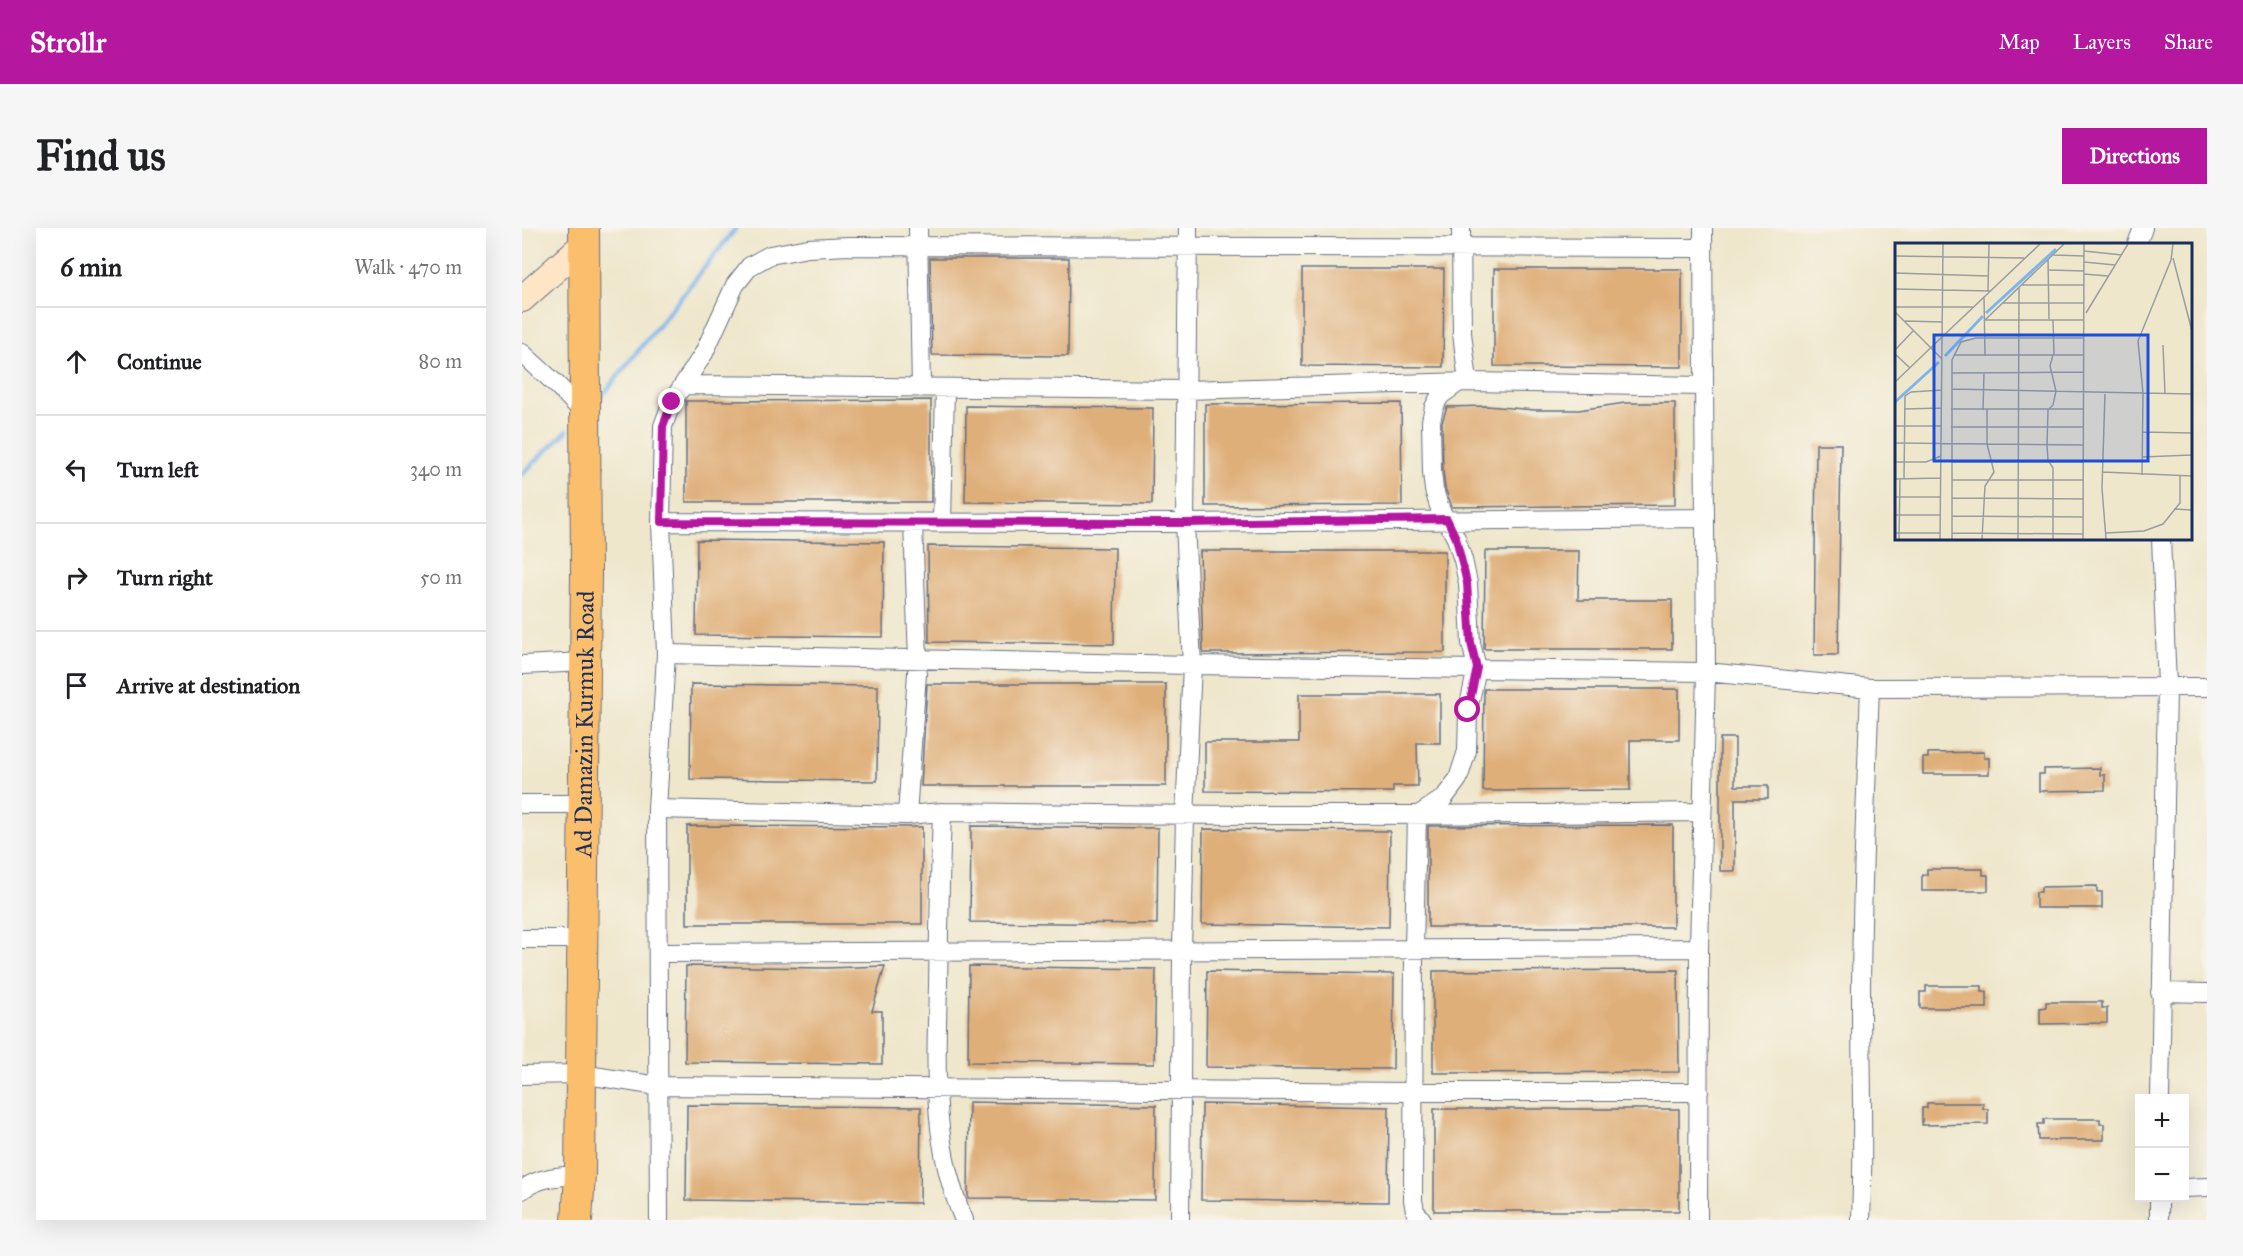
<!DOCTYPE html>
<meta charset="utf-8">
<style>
:root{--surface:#fff;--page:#f6f6f6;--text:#202124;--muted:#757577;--line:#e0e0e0;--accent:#b5179e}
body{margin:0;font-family:"IM FELL Great Primer",serif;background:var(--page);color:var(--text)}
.controls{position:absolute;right:18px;bottom:18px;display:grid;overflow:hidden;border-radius:0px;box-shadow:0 6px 24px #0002}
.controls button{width:54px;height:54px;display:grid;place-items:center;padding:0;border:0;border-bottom:2px solid var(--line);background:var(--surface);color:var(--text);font:30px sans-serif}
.stop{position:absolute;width:18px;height:18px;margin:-14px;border:4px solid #b5179e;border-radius:50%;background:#fff}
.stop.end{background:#b5179e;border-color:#fff;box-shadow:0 2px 6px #0008}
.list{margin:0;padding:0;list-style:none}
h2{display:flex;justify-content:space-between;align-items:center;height:78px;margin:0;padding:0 24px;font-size:26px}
h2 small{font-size:20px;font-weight:400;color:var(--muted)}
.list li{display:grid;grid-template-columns:39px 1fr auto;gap:18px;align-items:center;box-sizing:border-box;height:108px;padding:0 24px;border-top:2px solid var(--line)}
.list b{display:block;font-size:22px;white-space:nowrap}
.list em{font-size:20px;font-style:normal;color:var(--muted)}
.icon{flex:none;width:33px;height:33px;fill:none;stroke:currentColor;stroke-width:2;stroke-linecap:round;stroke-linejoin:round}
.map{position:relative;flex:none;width:1685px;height:992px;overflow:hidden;border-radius:0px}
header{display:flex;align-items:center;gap:36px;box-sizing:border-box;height:84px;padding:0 30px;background:var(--accent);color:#fff}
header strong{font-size:28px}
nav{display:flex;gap:33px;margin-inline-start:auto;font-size:21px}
.intro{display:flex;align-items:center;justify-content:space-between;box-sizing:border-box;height:144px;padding:0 36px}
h1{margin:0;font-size:42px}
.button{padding:15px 27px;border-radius:0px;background:var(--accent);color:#fff;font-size:21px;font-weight:700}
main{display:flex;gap:36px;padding:0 36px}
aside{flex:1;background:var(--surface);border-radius:0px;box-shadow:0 6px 24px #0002}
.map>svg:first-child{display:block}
</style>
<header>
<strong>Strollr</strong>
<nav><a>Map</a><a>Layers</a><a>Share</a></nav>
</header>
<div class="intro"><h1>Find us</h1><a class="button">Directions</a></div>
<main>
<aside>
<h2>6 min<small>Walk · 470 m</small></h2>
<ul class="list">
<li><svg class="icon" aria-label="ahead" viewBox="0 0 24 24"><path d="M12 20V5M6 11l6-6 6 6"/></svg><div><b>Continue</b></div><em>80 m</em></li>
<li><svg class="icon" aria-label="left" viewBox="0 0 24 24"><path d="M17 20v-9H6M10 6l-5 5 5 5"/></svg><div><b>Turn left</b></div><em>340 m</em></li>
<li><svg class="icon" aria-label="right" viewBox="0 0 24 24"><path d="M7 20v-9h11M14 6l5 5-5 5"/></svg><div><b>Turn right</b></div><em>50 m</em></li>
<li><svg class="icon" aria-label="arrive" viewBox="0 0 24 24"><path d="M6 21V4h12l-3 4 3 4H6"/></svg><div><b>Arrive at destination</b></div></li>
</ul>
</aside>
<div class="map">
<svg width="1685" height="992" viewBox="0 0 1685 992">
<rect width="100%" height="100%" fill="#f7f3e8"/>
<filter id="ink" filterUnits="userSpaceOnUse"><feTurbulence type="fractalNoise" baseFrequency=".0167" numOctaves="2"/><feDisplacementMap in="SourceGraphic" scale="12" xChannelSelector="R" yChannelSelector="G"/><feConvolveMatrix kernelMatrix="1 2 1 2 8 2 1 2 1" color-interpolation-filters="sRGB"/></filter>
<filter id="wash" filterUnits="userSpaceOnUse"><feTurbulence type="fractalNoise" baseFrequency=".008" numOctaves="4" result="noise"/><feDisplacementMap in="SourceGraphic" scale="24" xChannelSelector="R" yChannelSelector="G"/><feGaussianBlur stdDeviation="1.35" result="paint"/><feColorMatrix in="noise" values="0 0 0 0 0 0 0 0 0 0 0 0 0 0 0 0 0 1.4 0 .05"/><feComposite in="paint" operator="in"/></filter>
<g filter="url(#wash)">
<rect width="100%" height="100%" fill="#efe7cc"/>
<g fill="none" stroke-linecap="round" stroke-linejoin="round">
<path stroke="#7db6ed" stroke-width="4.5" d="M80 168 214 0
M0 246 45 203"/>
</g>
<g id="blocks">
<path fill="#dfaf79" d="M408 30H547L546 128 410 127Z
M780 41H922L921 139 780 138Z
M972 41H1160V139L972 138Z
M409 172V274H164V173Z
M879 175 880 277 683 278V176Z
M1103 175H1153V277L930 279 923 260 921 243 920 194 925 179 965 178 1013 182H1057Z
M444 178 631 180 630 276 443 274Z
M1294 216H1319L1316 427H1292Z
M175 312 362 314 361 409 174 407Z
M406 318 593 320 592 416 407 414Z
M678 323H923V424L681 425Z
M963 323H1057L1056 372H1150V421H962Z
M169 456 356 458 355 553 168 551Z
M405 456H644V558H399Z
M962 461H1157V512H1108V562L961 563Z
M777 466H918V515H895L896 558H871V564L683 563V514H777Z
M1198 510H1213V558H1246V571H1213V643H1198Z
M1462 524V530H1467V546H1401V530H1406V525Z
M1578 540V547H1583V562L1517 563V546H1522V541Z
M1151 597V699H906V598Z
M165 598 400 599V696H165Z
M449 598 636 600 635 696 448 694Z
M681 601 868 603 867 699 680 696Z
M1405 641H1461V647H1466V663H1400V647H1405Z
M1575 658V664H1580V680H1514V664H1519V659Z
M164 738 304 740 363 738 350 783H360V836L163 834Z
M447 738 634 741 632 836 446 834Z
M1156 742 1157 844 911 845V743Z
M685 743 872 746 871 841 684 839Z
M1404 758H1460V764H1465V780H1398V764H1404Z
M1524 774H1580V780H1585V795L1518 796V780L1524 779Z
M447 874 634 877 633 972 446 970Z
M1405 875H1461V881H1466V896L1400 897V880H1405Z
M680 876 867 879 866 974 679 972Z
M165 877 399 879 398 975 164 972Z
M912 881H1157V983H912Z
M1522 891H1578V896H1582V912H1517L1516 896H1522Z"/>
</g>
</g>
<g filter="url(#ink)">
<use href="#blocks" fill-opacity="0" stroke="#656f84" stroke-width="1.5"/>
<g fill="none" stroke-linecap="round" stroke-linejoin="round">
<defs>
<path id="minor" d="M396 0 399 160
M939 0 940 105 946 154
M1615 16 1621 0
M0 125 35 157 63 186
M163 157 664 162 946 154 1181 158
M139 294 663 295 1182 290
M420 294 423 160
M144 426 670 437 1184 444 1348 460 1685 459
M0 437 63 434
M0 576H60
M135 581 385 587 420 584C673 588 926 588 1179 584
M420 584C418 642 417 700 416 758 414 839 409 916 442 992
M385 587 396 431 391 295
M0 711H59
M136 725 1177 720
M1638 764 1685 765
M0 847 59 846 136 858 891 864H1177
M1638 870 1645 458 1639 310
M1662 960 1685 959
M0 962C17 949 37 948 58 947
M137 992 135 581 144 426 139 294 141 198 150 174 182 125 213 57 228 38 248 27 286 20 327 18 1181 20
M658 992 660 722 663 588 670 437 663 295 666 0
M900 992 893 983 891 972 892 720 895 588 922 570 936 551 945 523 946 482 955 440 949 415 946 355 941 332 934 310 918 281 912 262 910 244 909 193 912 179 918 168 936 155
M1176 992 1177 720 1184 444 1181 0
M1339 992C1342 919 1339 847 1339 774 1339 669 1344 565 1348 460
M1637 992V970"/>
<path id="secondary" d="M0 71 62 16"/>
<g id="trunk">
<path id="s1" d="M55 992 58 947 64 346 62 0"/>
</g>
</defs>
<use href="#minor" stroke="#656f84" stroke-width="20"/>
<use href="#secondary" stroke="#656f84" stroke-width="28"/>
<use href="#trunk" stroke="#656f84" stroke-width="32"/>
<use href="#minor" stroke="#fff" stroke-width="18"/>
<use href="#secondary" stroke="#fde5c5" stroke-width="26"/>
<use href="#trunk" stroke="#fabe6d" stroke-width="30"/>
</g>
</g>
<g fill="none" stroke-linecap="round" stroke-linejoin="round" filter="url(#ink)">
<path stroke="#b5179e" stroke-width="8" d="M150 174 141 198 139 294 663 295 925 291 934 310 945 355 949 415 955 440 946 482"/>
</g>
<g text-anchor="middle" stroke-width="6" stroke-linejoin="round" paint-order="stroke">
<g font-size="24" fill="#1b2f5e" stroke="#f7f3e8">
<text dy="8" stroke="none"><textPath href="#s1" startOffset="496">Ad Damazin Kurmuk Road</textPath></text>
</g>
</g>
<g transform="translate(1373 15)">
<rect width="297" height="297" fill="#efe7cc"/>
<path fill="none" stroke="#7db6ed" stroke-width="3" d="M91 70 161 6M50 113 88 73M0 159 44 119"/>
<path fill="none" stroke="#9a9da0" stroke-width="1.5" d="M169 1 90 77H189M189 8 227 12M158 12 189 13M0 13 129 15M278 15 297 88M153 16 154 76M189 19 220 22M154 27 189 28M0 30 93 33M189 31 213 33M127 42H189M0 46 96 48M93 48 94 1M89 54 90 113M108 60H189M0 64H78M0 69 47 116M191 70 233 1M158 77 159 112M10 78 47 79M47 94 145 1M268 102 270 151M0 107 19 87M0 111 15 125M60 112H189M57 130 189 129M0 139 47 94M57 146 297 151M210 151 207 245 211 296M9 166 47 165M56 166H189M88 167 89 130M0 183H47M56 184H189M247 189 297 190M0 200 189 202M247 214 297 212M0 219H31L46 213M57 219H189M208 229 297 233M247 232 248 150 243 98 276 17 278 1M0 236 45 235M9 236 10 153 16 149 47 147M57 237H189M0 254H46M57 255 189 256M279 266 297 267M0 272H46M57 273 188 274M0 290H45M57 290 188 291M211 290 249 288 268 281 285 260V233M4 296 5 236M45 296 48 1M57 296V117L66 99 81 95H189M87 296 90 243 99 229 92 201V166M123 296 124 45M158 296V225L153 217 152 202 153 167 158 162 161 148 155 123 158 112M188 296 189 1"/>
<path fill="#1d4ed8" fill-opacity="0.15" stroke="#1d4ed8" stroke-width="3" d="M39 92H253V218H39Z"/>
<rect width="297" height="297" fill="none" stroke="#1b2f5e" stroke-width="3"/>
</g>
</svg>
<div class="controls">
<button>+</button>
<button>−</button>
</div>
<div class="stop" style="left:946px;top:482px"></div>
<div class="stop end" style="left:150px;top:174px"></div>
</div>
</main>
